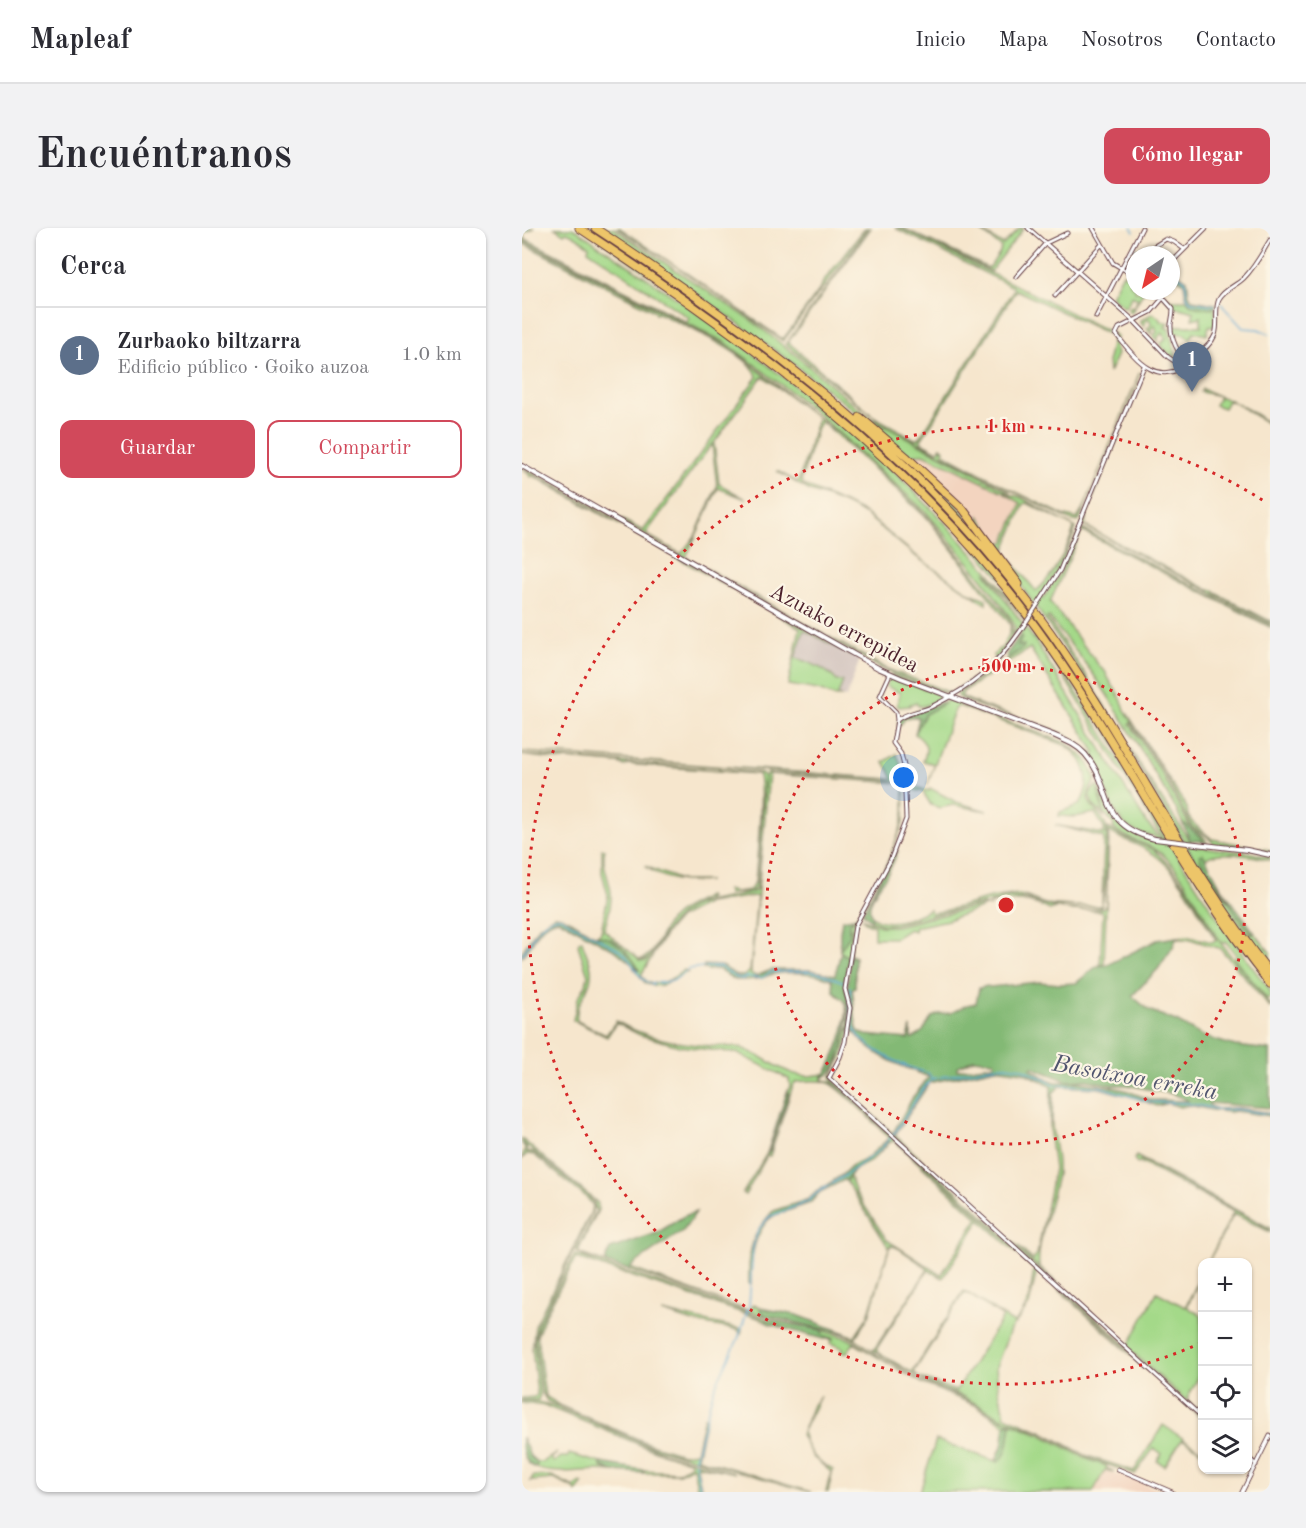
<!DOCTYPE html>
<html lang="es">
<meta charset="utf-8">
<style>
:root{--surface:#fff;--page:#f2f2f3;--text:#2b2b33;--muted:#7c7c81;--line:#e1e1e2;--accent:#d1495b}
body{margin:0;font-family:"Old Standard TT",serif;background:var(--page);color:var(--text)}
.controls{position:absolute;right:18px;bottom:18px;display:grid;overflow:hidden;border-radius:12px;box-shadow:0 2px 4px #0004}
.controls button{width:54px;height:54px;display:grid;place-items:center;padding:0;border:0;border-bottom:2px solid var(--line);background:var(--surface);color:var(--text);font:30px sans-serif}
.compass{position:absolute;left:604px;top:18px;width:54px;height:54px;border-radius:50%;background:var(--surface);box-shadow:0 2px 4px #0004;rotate:215deg}
.you{position:absolute;left:382px;top:550px;width:21px;height:21px;margin:-15px;border:4px solid #fff;border-radius:50%;background:#1a73e8;box-shadow:0 0 0 9px #1a73e833}
.badge{display:grid;place-items:center;width:39px;height:39px;border-radius:50%;background:var(--accent);color:#fff;font-size:20px;font-weight:700}
.pin{position:absolute;translate:-50% -50px;filter:drop-shadow(0 2px 3px #0008)}
.pin::after{content:'';position:absolute;top:32px;width:21px;height:18px;background:inherit;clip-path:polygon(0 0,100% 0,50% 100%)}
.list{margin:0;padding:0;list-style:none}
h2{display:flex;justify-content:space-between;align-items:center;height:78px;margin:0;padding:0 24px;font-size:26px}
h2 small{font-size:20px;font-weight:400;color:var(--muted)}
.list li{display:grid;grid-template-columns:39px 1fr auto;gap:18px;align-items:center;box-sizing:border-box;height:96px;padding:0 24px;border-top:2px solid var(--line)}
.list b{display:block;font-size:22px;white-space:nowrap}
.list p{margin:0;font-size:20px;white-space:nowrap;color:var(--muted)}
.list em{font-size:20px;font-style:normal;color:var(--muted)}
.actions{display:flex;gap:12px;padding:18px 24px}
.actions a{flex:1;padding:14px 0;border:2px solid var(--accent);border-radius:12px;text-align:center;font-size:21px;color:var(--accent)}
.actions .main{background:var(--accent);color:#fff}
.icon{flex:none;width:33px;height:33px;fill:none;stroke:currentColor;stroke-width:2;stroke-linecap:round;stroke-linejoin:round}
.map{position:relative;flex:none;width:748px;height:1264px;overflow:hidden;border-radius:12px}
header{display:flex;align-items:center;gap:36px;box-sizing:border-box;height:84px;padding:0 30px;background:var(--surface);border-bottom:2px solid var(--line)}
header strong{font-size:28px}
nav{display:flex;gap:33px;margin-inline-start:auto;font-size:21px}
.intro{display:flex;align-items:center;justify-content:space-between;box-sizing:border-box;height:144px;padding:0 36px}
h1{margin:0;font-size:42px}
.button{padding:15px 27px;border-radius:12px;background:var(--accent);color:#fff;font-size:21px;font-weight:700}
main{display:flex;gap:36px;padding:0 36px}
aside{flex:1;background:var(--surface);border-radius:12px;box-shadow:0 2px 4px #0004}
.map>svg:first-child{display:block}
</style>
<header>
<strong>Mapleaf</strong>
<nav><a>Inicio</a><a>Mapa</a><a>Nosotros</a><a>Contacto</a></nav>
</header>
<div class="intro"><h1>Encuéntranos</h1><a class="button">Cómo llegar</a></div>
<main>
<aside>
<h2>Cerca<small></small></h2>
<ul class="list">
<li><span class="badge" style="background:#5c6f8a">1</span><div><b>Zurbaoko biltzarra</b><p>Edificio público · Goiko auzoa</p></div><em>1.0 km</em></li>
</ul>
<div class="actions"><a class="main">Guardar</a><a>Compartir</a></div>
</aside>
<div class="map">
<svg width="748" height="1264" viewBox="0 0 748 1264">
<rect width="100%" height="100%" fill="#fcf5e5"/>
<filter id="ink" filterUnits="userSpaceOnUse"><feTurbulence type="fractalNoise" baseFrequency=".0167" numOctaves="2"/><feDisplacementMap in="SourceGraphic" scale="12" xChannelSelector="R" yChannelSelector="G"/><feConvolveMatrix kernelMatrix="1 2 1 2 8 2 1 2 1" color-interpolation-filters="sRGB"/></filter>
<filter id="wash" filterUnits="userSpaceOnUse"><feTurbulence type="fractalNoise" baseFrequency=".008" numOctaves="4" result="noise"/><feDisplacementMap in="SourceGraphic" scale="24" xChannelSelector="R" yChannelSelector="G"/><feGaussianBlur stdDeviation="1.35" result="paint"/><feColorMatrix in="noise" values="0 0 0 0 0 0 0 0 0 0 0 0 0 0 0 0 0 1.4 0 .05"/><feComposite in="paint" operator="in"/></filter>
<g filter="url(#wash)">
<rect width="100%" height="100%" fill="#f6e6cd"/>
<path fill="#f3d4bf" d="M389 226H402L479 263 485 268 499 275 483 313 480 315 474 312 457 288 455 294 386 227Z
M583 1243 597 1247 598 1245 640 1264H571Z"/>
<path fill="#cfc0bb" d="M282 402 338 431 324 470 316 467 320 454H315L273 430Z"/>
<path fill="#a4d989" stroke="#777c5a" stroke-width="1.5" fill-rule="evenodd" d="M3 0H12L2 5V10L165 94 167 90 66 22 67 18C60 13 52 6 44 4L42 6 33 0C38 0 44 0 49 0 58 2 69 12 76 17 104 35 132 55 160 74 294 168 421 274 517 409 599 523 660 651 748 762V770L745 771 712 730 715 728 704 714 700 715C679 686 667 651 640 626 626 614 605 613 591 600L592 597 582 584 576 562 582 588 571 577 567 567 571 561 576 557C586 587 602 609 635 613L632 608C581 604 590 551 563 523 537 497 471 487 436 469V466C450 454 466 446 480 433H483L501 420 496 419 500 409 498 407 501 403 498 400 491 408 493 400 491 393 461 352 405 285 287 178 204 115 0 11V1ZM463 344 466 346 499 387 542 449 645 618 624 594 514 414ZM508 420 573 524 572 528C538 492 480 491 439 468L442 463Z
M61 0H69L163 64 294 162 399 254 485 351 551 440 731 727 748 748V753L686 667 567 475 481 353 433 297 379 241 289 163 254 136Z
M79 0H91L230 93 276 129 347 190 488 264 479 263 402 226 386 227C288 144 185 72 79 0Z
M95 0H98L259 110H262L298 61 301 54 343 0H345L261 113 163 44Z
M347 0H349L266 114 351 188 393 211H397L492 61 491 59 373 0H378L592 106 595 109 591 114 595 126 587 145 586 131 591 108 494 62 399 212V214L416 223 419 219 422 222 421 225 482 258 541 287 555 291 563 278 618 144 558 291 556 294 548 292 360 196 264 116Z
M381 0 464 39H468L478 24 479 19 455 0 481 17 498 0H502L469 43Z
M0 13 206 118 319 208 405 288 486 389C506 417 449 453 429 467L379 449 359 440 0 237 121 303 235 149C233 128 156 95 136 85L133 86 132 83 0 15ZM242 149 296 190 277 252 275 254 255 243 288 263 322 275 344 287 396 330 464 376V371L448 365 398 331 341 284 281 257 279 252 295 200 299 193 407 292 488 396C490 404 484 412 480 420L477 421 472 427 473 431 459 445 429 465 365 441 164 329 196 260 224 271 197 256 192 215 239 150ZM190 216 195 258 173 308 159 326 127 308 125 304Z
M601 45 611 50 608 56 613 59V63H622L609 85 606 82 608 79 611 80 616 71 610 68 604 79H602L589 68Z
M637 63 650 72H664L671 78 693 80V99L687 98 685 107 672 104 668 111 662 106 652 105 651 98H679V89L670 91 672 84 653 79Z
M631 85 638 91V93L647 95 643 99 647 101 654 129H651L638 117 644 110 641 105 636 109V114L631 108 635 104 633 98 628 102 630 105 629 106 625 101 629 97 628 92 626 91 623 94 622 99 618 93Z
M617 154 564 288 563 298 687 362H692L694 365 748 393V395L560 297Z
M680 161C704 171 729 180 748 197L707 171 702 180 693 177 697 168 679 164Z
M368 218 436 278 468 322 416 265Z
M0 240 329 426 328 427 282 402 273 430C287 434 305 441 315 453H321L316 467 320 469H314L296 462 266 457 278 400 12 248 8 249 6 245Z
M482 265 498 269 554 300 538 339 519 368 521 371 538 345 555 307 560 301 748 397V399L560 303 528 374 579 440 583 443C588 457 600 467 603 482L665 580 666 588 671 595 690 611 748 622V625L733 620 692 616 684 607 670 599 642 545 609 494 608 496 640 546 667 597 682 609 685 615 682 614 679 609 660 594 654 581C629 540 606 498 580 459 564 434 545 413 527 389L525 390 564 447 624 547 671 618 730 625 748 629V632C733 628 695 621 683 631L681 626 679 634 729 707 732 704 748 724V740L693 664 561 447 455 294 457 288 474 312 480 315 483 313 499 275ZM505 275 551 298 552 300C546 320 530 350 514 363L482 324 502 276Z
M369 447 423 469 402 478H396L395 475 388 476V478L377 479 375 477 378 465 364 458Z
M426 472 544 515 564 531 574 552 568 561 566 571C570 581 581 587 584 599 586 607 583 673 579 679L530 678 503 670 487 669 373 696 361 697 349 692 350 688C364 701 394 689 408 681L409 685C438 681 470 666 497 667 507 668 515 674 524 676 532 677 574 680 580 677L582 611 580 609 533 597 582 606V600L573 585 553 589 537 588 538 584 557 577C571 557 565 530 543 517L437 478 433 480 405 558 413 536 401 533C407 520 404 514 393 506L403 486Z
M0 524 369 551 371 549 362 534 375 526 381 543 382 551 380 553Z
M0 527 239 545 242 548 234 659 229 664 207 666 205 662 214 664 228 662 233 654C234 636 243 556 236 546L105 536 103 538 96 535 44 531 40 532Z
M245 545 381 555 382 556V592L365 636 332 696 327 730 319 724 318 722 329 702 327 697C347 674 375 621 381 590 384 580 382 568 382 558L377 555 247 546 229 740V746L234 748 233 751 223 752 222 748 228 743 235 669 232 668 186 675 157 690 145 704 119 747 125 754C140 758 150 751 162 742L166 744C150 749 146 762 124 756L111 739 117 742C109 725 93 713 74 708L79 704 86 667 80 645V621H83C79 636 87 650 89 664 90 677 86 690 82 702L117 731H120C135 724 138 704 148 692 158 681 173 675 186 668L187 670C153 685 146 698 128 728L125 731 116 732 124 733C135 723 139 709 148 698 173 666 202 675 234 663L236 657 243 549Z
M385 556 407 563 408 560 434 574 465 583 431 577 418 580 409 577 401 564 388 561 387 558 385 560Z
M586 600 601 609 631 621 648 638 666 661 694 709 748 777V780L699 721 668 711H655V709L666 708 690 714 694 712C675 683 662 649 634 628 621 617 603 614 588 604L587 605 582 736 578 737 581 685 579 683 532 680 528 682C508 672 491 671 470 676L467 679 466 678C482 662 510 675 529 679 544 682 566 684 581 680L584 677Z
M123 638 161 653H187C163 655 142 653 123 638Z
M462 677 464 678 426 692 393 699 392 703 387 701 373 710H352V698L343 694 341 691 359 698H374Z
M60 712C62 724 71 735 69 748 68 764 52 776 55 793L84 807 94 793C123 810 154 815 186 818 197 819 208 817 219 820 249 830 269 857 305 845L300 852 308 853 680 1190V1191L515 1042 507 1077 488 1102 474 1139 476 1159 483 1188 519 1203 563 1227 612 1243 641 1197 680 1223 660 1211 643 1238 635 1233 640 1226 632 1220 613 1246 569 1231 521 1205 482 1191 440 1168 406 1155 323 1106V1105L332 1109 346 1088 367 1020 324 953 328 949 334 965 365 1012 419 1047 456 990 372 913 368 914 365 912 366 909C356 898 319 860 307 855 297 851 284 853 274 854L271 857 248 928H245L223 967 221 965 245 925 248 924 267 866 265 864 268 858 267 851 215 825 157 818 118 807 94 795 85 809 51 792 56 770 64 757 66 747 56 717 57 714ZM458 992 512 1041C509 1060 508 1081 492 1095L442 1063 391 1143 389 1144 355 1124V1120L406 1042 421 1050ZM368 1017 376 1020 405 1040V1043L351 1123 333 1110 347 1088ZM445 1065 481 1089 434 1163 396 1149 392 1144 440 1067Z
M326 800 328 803 321 827 311 846 312 852 511 1032 515 1027 532 941 528 910V895L530 894C530 912 537 928 535 946 531 969 514 1017 517 1038L606 1118 635 1064 663 1079 680 1046 665 1079 680 1088V1142L665 1171 680 1187 311 854 309 848 316 835Z
M0 911 76 975V982L56 1023 59 1026 84 1035 61 1028 54 1023 74 983 72 972 0 914Z
M0 915 5 919 4 924 12 925 67 969 70 973 72 980 15 1099 12 1114 18 1167 16 1172H0V1170L12 1169 15 1167 10 1120 13 1098 70 982 71 978 66 971 12 927 5 926 0 931 3 920Z
M614 928 748 1000 617 931 748 1002V1004L712 986 686 1034 711 985 710 983 618 934 615 935 612 931Z
M245 990 246 992C231 1009 228 1034 229 1056H227C226 1031 228 1008 245 990Z
M53 1027 245 1091 244 1094C237 1089 229 1088 221 1085L54 1030 23 1088 15 1108 23 1168 41 1179 128 1216 161 1226 174 1224 181 1193 182 1189H184L175 1230 289 1264 134 1220 25 1173 20 1165 13 1111 17 1096Z
M108 1040 221 1081 227 1083 232 1076 238 1079 239 1084 245 1088 240 1087 107 1042Z
M140 1084 220 1101 219 1106 216 1102 171 1094Z
M299 1102 325 1110 401 1155 441 1170 479 1191 520 1207 565 1231 585 1238 584 1240 592 1244 583 1242 571 1264H398L414 1212 476 1234 489 1197H483L455 1178 402 1156 332 1115 325 1124 321 1125 319 1123 321 1120 308 1115 309 1112H311L301 1108Z
M298 1168 281 1203C281 1221 296 1235 311 1242L306 1264H304L309 1244 291 1229 279 1207 291 1177Z
M0 1173 14 1174 29 1177 142 1225 213 1245 176 1237 175 1240 180 1264H176L171 1238 157 1245H121L122 1242 156 1244 169 1236 167 1233 133 1223 24 1178 0 1175Z
M35 1225 29 1231 32 1234 39 1229H46L47 1226 79 1235V1239L90 1243C65 1239 39 1249 14 1240L15 1234H21Z
M12 1248H30L52 1259 58 1254 61 1255 54 1264 53 1261 32 1251 8 1253Z"/>
<path fill="#83b975" stroke="#666c50" stroke-width="1.5" fill-rule="evenodd" d="M649 41 665 52 667 66 670 72 694 76 693 80C668 79 665 82 662 55L649 45Z
M498 407 500 409 496 418 502 417 501 420 486 430 484 427Z
M420 474 422 476 403 486 393 506 397 490C390 487 382 489 379 497H376V493L381 488Z
M660 594 679 609 682 614 668 612Z
M373 623H376C373 630 370 638 366 645 360 656 341 676 350 688L349 692 341 685Z
M681 626 699 659 732 704 731 707 714 687 705 670 679 634 677 627Z
M33 687C43 687 61 701 70 706 75 709 79 708 84 709 97 714 112 731 117 742L94 723 36 691C16 695 12 716 0 729V724L16 699Z
M331 690 327 697 328 708 318 722V704L320 692Z
M655 709 651 719 636 741 610 768 627 782 656 794 680 808 713 818 748 822V880L687 875V877L695 881 694 883 667 877 658 879 646 875 635 878 612 869 577 860 538 858 531 865 530 894 528 895 529 859 520 853 501 844 473 840 407 855 373 907 371 905 391 869 407 849C385 840 362 833 344 817 338 811 334 803 327 802L328 779 325 763 329 727 333 729V759L330 761C333 776 331 789 336 803L344 807 386 811 389 799V810H392L401 803 410 789 417 786 429 785 445 777 454 775 457 760 465 758 468 759 517 754 538 756 554 755 575 738 585 737 635 712ZM451 831 472 833 473 835 470 837 435 842V839ZM510 839 545 853 565 852 590 857H604L651 866 667 873 629 872 603 862 590 859 558 854H534L523 850 509 841Z
M319 724 327 730C325 739 322 749 323 758 323 766 327 774 326 782 325 798 318 847 299 850 311 841 329 788 323 774 321 770 315 768 312 764L310 751C292 745 271 743 252 746 244 747 241 751 233 751L234 748 249 742H289L313 747Z
M182 737 200 738 215 748H222L223 752H213L196 741 186 742 181 741Z
M265 864 267 866 246 926 245 925Z
M716 880 748 885V888L713 883 709 884 697 883V881Z
M365 912 368 914 350 932 332 942 324 953 322 952 298 964 288 975 253 987 246 992 245 990 251 983 287 971 294 964 320 947 329 938 346 929Z
M174 984 162 1002 111 1037 107 1042 84 1035V1029L88 1021 135 1005 162 988Z
M238 1080 275 1087 323 1105V1106L245 1088 239 1084Z
M245 1091 299 1102 302 1108 312 1111H301L248 1096 244 1094Z
M487 1195 489 1197C486 1210 488 1226 476 1234L474 1232 480 1218 483 1197Z
M0 1209 8 1228 15 1234 14 1240C1 1235 0 1221 0 1209Z
M79 1235 122 1242 121 1245 90 1243 79 1238Z"/>
<g fill="none" stroke-linecap="round" stroke-linejoin="round">
<path stroke="#5ca7d4" stroke-width="1.5" d="M610 0 612 4
M0 3 6 0
M613 20 618 25
M649 43 663 52 665 68 669 74 693 77
M699 76 721 100 736 101 748 106
M0 727C11 713 18 688 39 689 57 702 79 710 97 722 111 731 114 749 128 756L151 753 167 741 180 739H198L213 749 220 751 225 749 240 750 249 744 287 743 302 746 322 754
M328 759C329 771 328 785 331 797 338 820 384 840 406 845L410 851
M173 1231 191 1163 216 1111 227 1078 231 1019 236 1002 247 989 285 974 296 964 324 947 359 921 375 902 400 862 410 851 469 839 484 838 499 840 534 857 578 859 628 874 664 875 700 882 713 881 748 886
M173 1234 179 1264"/>
</g>
</g>
<g filter="url(#ink)">
<g fill="none" stroke-linecap="round" stroke-linejoin="round">
<defs>
<path id="minor" d="M506 0 611 92 646 129 652 133 662 131
M571 0 591 35 613 48
M618 27 644 11 652 14 662 21
M649 35 684 0
M603 42 613 32
M494 49 524 15 545 5
M635 63 651 81C651 87 650 90 649 96 648 110 656 127 667 135
M533 68 580 16
M641 70 629 84 597 100 594 106C615 133 638 163 671 131 679 124 689 117 693 107 697 95 692 81 697 71 702 61 714 58 722 50 733 39 740 25 748 12
M574 89 620 0
M520 370 538 342 622 138
M499 402C472 441 452 457 409 479 398 484 385 484 375 492L371 515 379 526 382 538 384 591 368 633 333 698 323 761 328 780 323 814 318 829 307 850 680 1189
M368 446 358 468 374 484 375 492
M726 1229 734 1237
M596 1241 650 1264
M720 1264 748 1208"/>
<path id="tertiary" d="M0 238 356 440 379 450 531 507C542 512 554 516 563 526 593 560 574 597 633 611
M674 616 725 622 748 627"/>
<path id="motorway" d="M57 0C227 112 393 233 514 399 598 514 659 645 748 756
M73 0C244 113 410 236 529 405 607 516 664 639 748 745
M338 189 386 230 441 281 497 356"/>
</defs>
<use href="#minor" stroke="#643d43" stroke-width="5"/>
<use href="#tertiary" stroke="#643d43" stroke-width="6"/>
<use href="#motorway" stroke="#643d43" stroke-width="9"/>
<use href="#minor" stroke="#fff" stroke-width="3"/>
<use href="#tertiary" stroke="#fff" stroke-width="4"/>
<use href="#motorway" stroke="#edc569" stroke-width="7"/>
<defs>
<path id="minor-bridge" d="M499 402 520 370"/>
<path id="tertiary-bridge" d="M633 611 674 616"/>
</defs>
<use href="#minor-bridge" stroke="#643d43" stroke-width="5" stroke-linecap="butt"/>
<use href="#tertiary-bridge" stroke="#643d43" stroke-width="6" stroke-linecap="butt"/>
<use href="#minor-bridge" stroke="#fff" stroke-width="3"/>
<use href="#tertiary-bridge" stroke="#fff" stroke-width="4"/>
</g>
</g>
<g fill="none" stroke="#d62828" stroke-width="3" stroke-dasharray="3 6">
<circle cx="484" cy="677" r="239"/>
<path d="M679 1115A479 479 0 1 1 745 275"/>
</g>
<g text-anchor="middle" stroke-width="4.5" stroke-linejoin="round" paint-order="stroke">
<g font-size="22" fill="#4a1f2b" stroke="#fcf5e5">
<text transform="translate(323 399) rotate(28)" y="8">Azuako errepidea</text>
</g>
<g font-size="24" font-style="italic" fill="#51556f" stroke="#fcf5e5">
<text transform="translate(613 849) rotate(10)" y="8">Basotxoa erreka</text>
</g>
</g>
<circle cx="484" cy="677" r="9" fill="#d62828" stroke="#fcf5e5" stroke-width="3"/>
<g font-size="18" text-anchor="middle" font-weight="bold" fill="#d62828" stroke="#fcf5e5" stroke-width="4.5" stroke-linejoin="round" paint-order="stroke">
<text x="484" y="204">1 km</text>
<text x="484" y="444">500 m</text>
</g>
</svg>
<div class="controls">
<button>+</button>
<button>−</button>
<button><svg class="icon" aria-label="locate" viewBox="0 0 24 24"><circle cx="12" cy="12" r="6"/><path d="M12 2v4M12 18v4M2 12h4M18 12h4"/></svg></button>
<button><svg class="icon" aria-label="layers" viewBox="0 0 24 24"><path d="M12 4l9 5-9 5-9-5zM3 14l9 5 9-5"/></svg></button>
</div>
<svg class="compass" viewBox="-18 -18 36 36"><path d="M0-13l5 13h-10z" fill="#e53935"/><path d="M0 13l5-13h-10z" fill="#7c7c81"/></svg>
<div class="you"></div>
<div class="pin badge" style="left:670px;top:164px;background:#5c6f8a">1</div>
</div>
</main>
